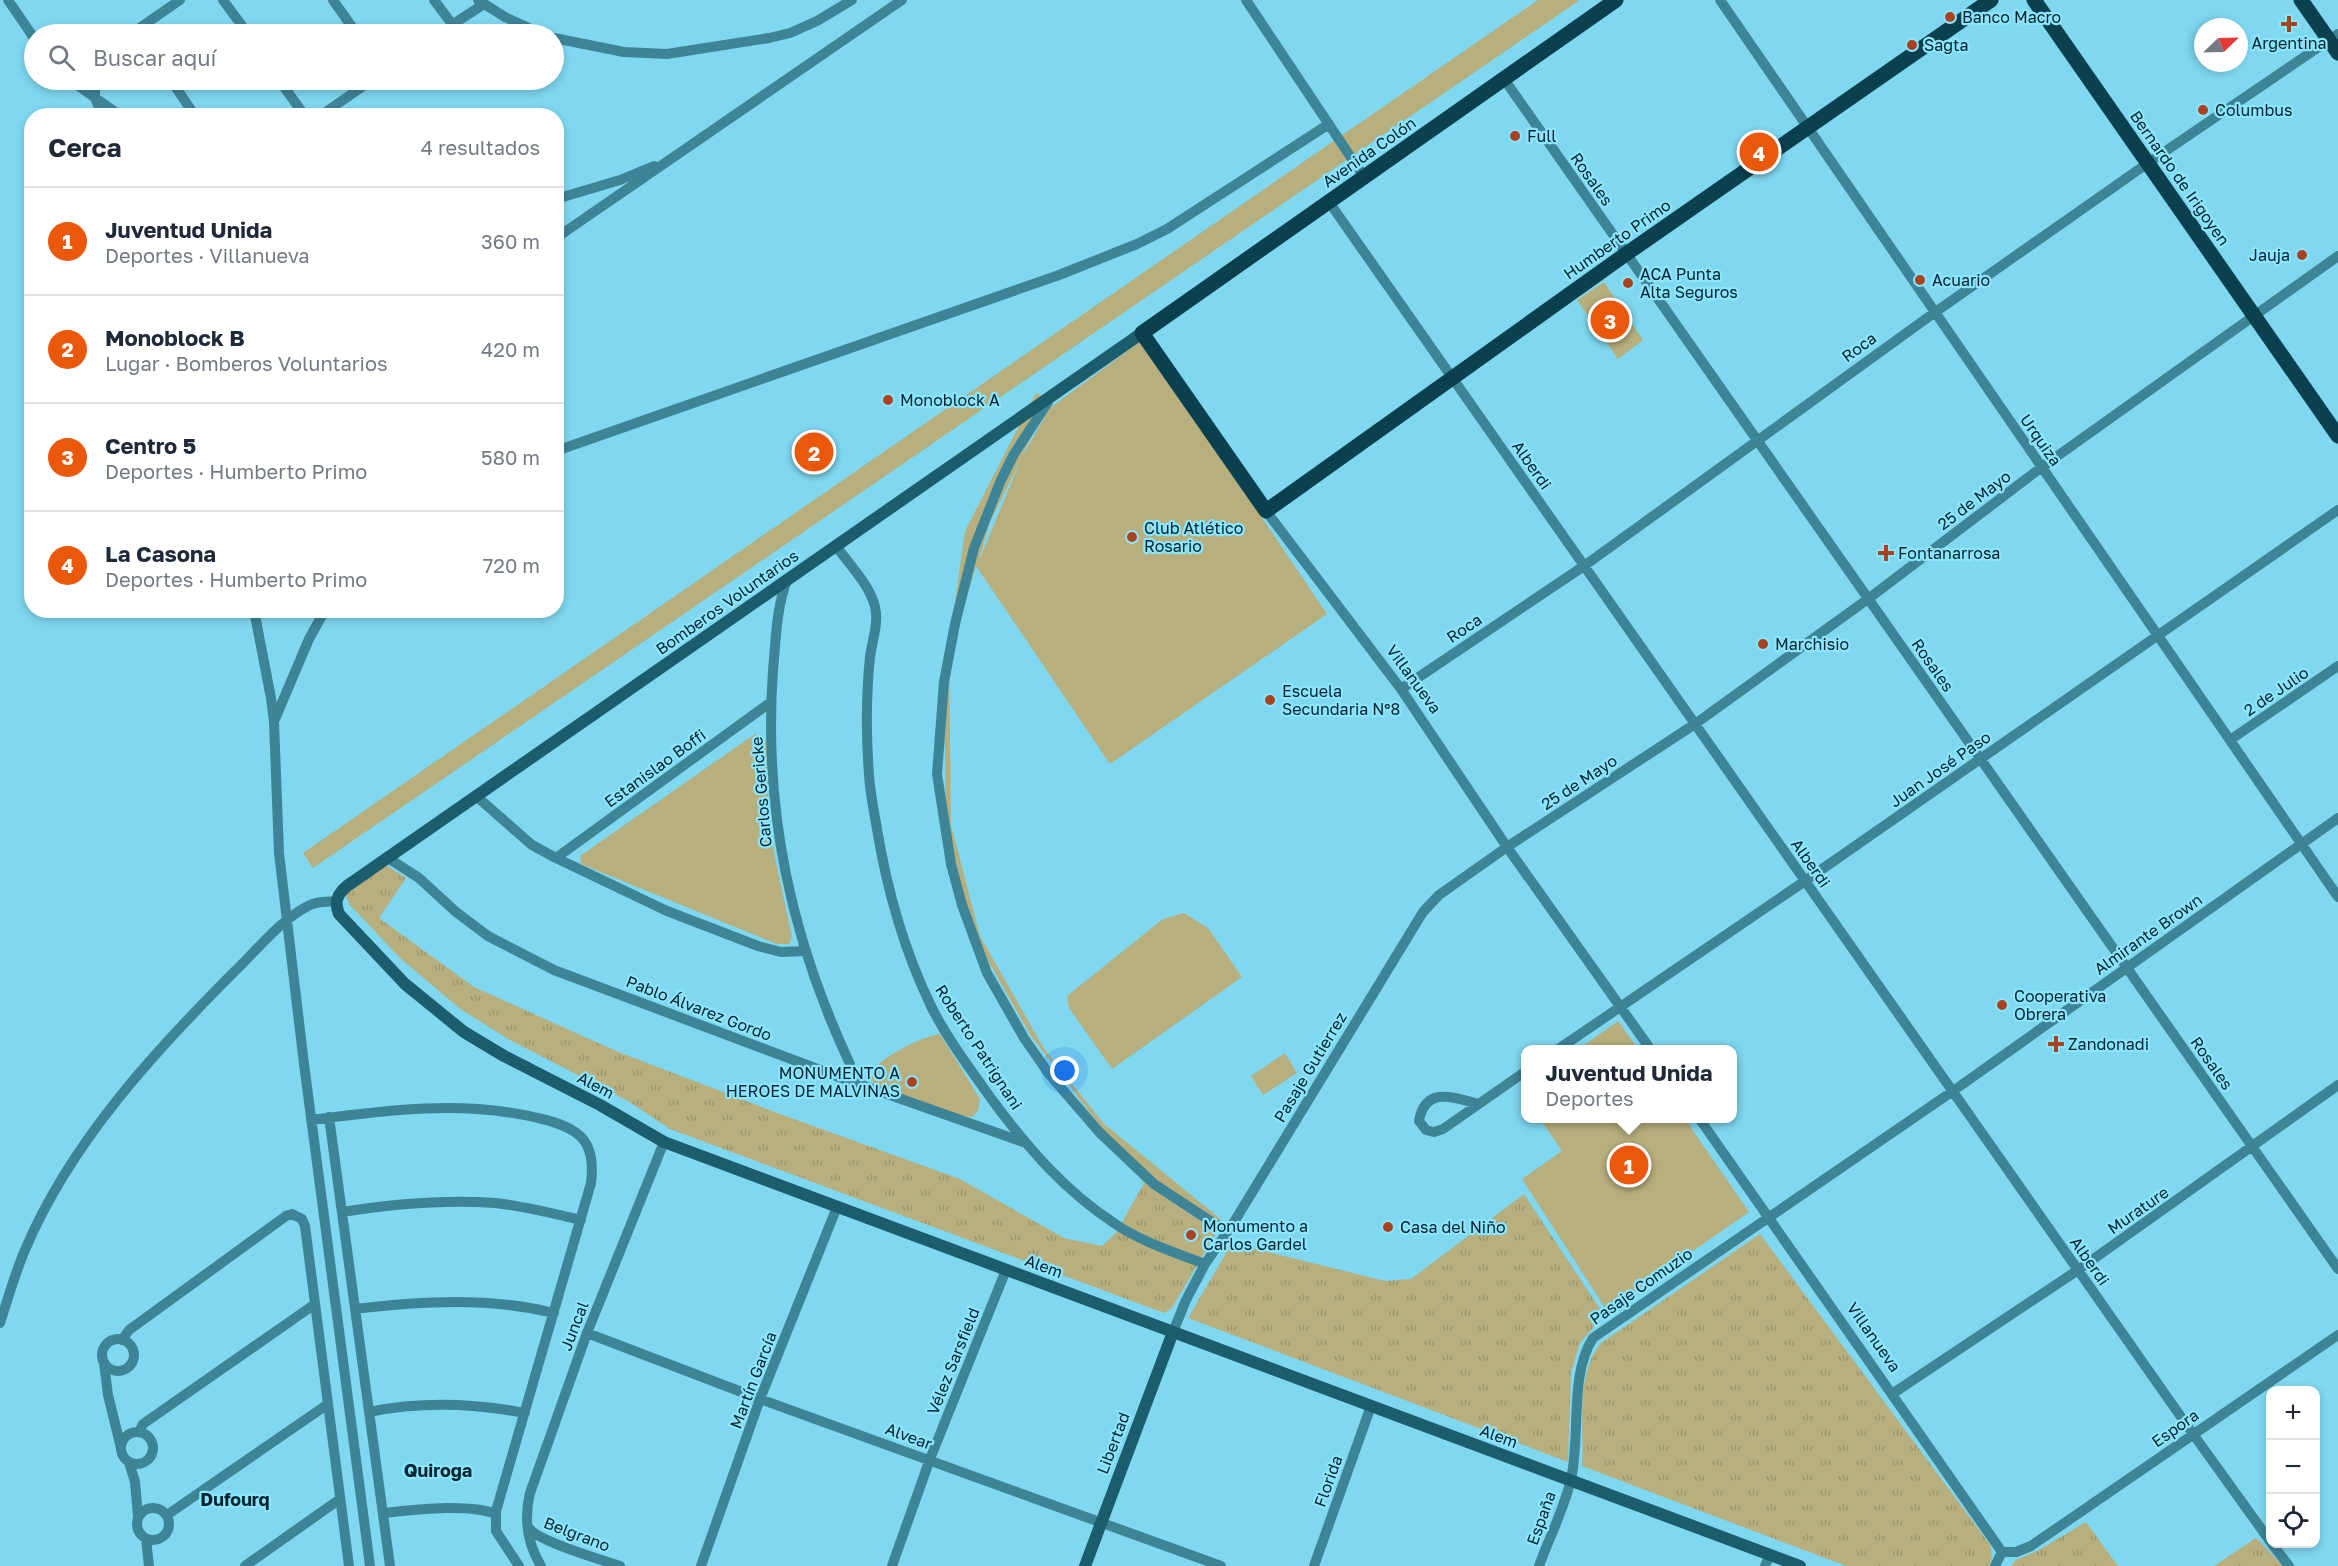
<!DOCTYPE html>
<html lang="es">
<meta charset="utf-8">
<style>
:root{--surface:#fff;--page:#f2f2f3;--text:#1f2937;--muted:#747a83;--line:#e0e1e3;--accent:#ea580c}
body{margin:0;font-family:"Golos Text",sans-serif;background:var(--page);color:var(--text)}
.controls{position:absolute;right:18px;bottom:18px;display:grid;overflow:hidden;border-radius:12px;box-shadow:0 3px 9px #0003}
.controls button{width:54px;height:54px;display:grid;place-items:center;padding:0;border:0;border-bottom:2px solid var(--line);background:var(--surface);color:var(--text);font:30px sans-serif}
.compass{position:absolute;left:2194px;top:18px;width:54px;height:54px;border-radius:50%;background:var(--surface);box-shadow:0 3px 9px #0003;rotate:67deg}
.you{position:absolute;left:1065px;top:1071px;width:21px;height:21px;margin:-15px;border:4px solid #fff;border-radius:50%;background:#1a73e8;box-shadow:0 0 0 9px #1a73e833}
.badge{display:grid;place-items:center;width:39px;height:39px;border-radius:50%;background:var(--accent);color:#fff;font-size:20px;font-weight:700}
.pin{position:absolute;translate:-50% -50%;border:3px solid #fff;box-shadow:0 2px 6px #0006}
.popup{position:absolute;left:1521px;top:1045px;width:216px;height:78px;box-sizing:border-box;display:grid;place-content:center;border-radius:12px;background:var(--surface);filter:drop-shadow(0 2px 4px #0005);font-size:20px;white-space:nowrap;color:var(--muted)}
.popup b{font-size:22px;color:var(--text)}
.popup::after{content:'';position:absolute;left:50%;top:100%;margin-left:-12px;border:12px solid transparent;border-top-color:var(--surface)}
.list{margin:0;padding:0;list-style:none}
h2{display:flex;justify-content:space-between;align-items:center;height:78px;margin:0;padding:0 24px;font-size:26px}
h2 small{font-size:20px;font-weight:400;color:var(--muted)}
.list li{display:grid;grid-template-columns:39px 1fr auto;gap:18px;align-items:center;box-sizing:border-box;height:108px;padding:0 24px;border-top:2px solid var(--line)}
.list b{display:block;font-size:22px;white-space:nowrap}
.list p{margin:0;font-size:20px;white-space:nowrap;color:var(--muted)}
.list em{font-size:20px;font-style:normal;color:var(--muted)}
.icon{flex:none;width:33px;height:33px;fill:none;stroke:currentColor;stroke-width:2;stroke-linecap:round;stroke-linejoin:round}
.map{position:relative;flex:none;width:2338px;height:1566px;overflow:hidden}
.search{position:absolute;background:var(--surface);box-shadow:0 3px 9px #0003;left:24px;top:24px;width:540px;height:66px;display:flex;align-items:center;gap:15px;box-sizing:border-box;padding:0 21px;border-radius:33px;color:var(--muted);font-size:22px}
.panel{position:absolute;background:var(--surface);box-shadow:0 3px 9px #0003;left:24px;top:108px;width:540px;height:510px;border-radius:24px}
.map>svg:first-child{display:block}
</style>
<div class="map">
<svg width="2338" height="1566" viewBox="0 0 2338 1566">
<defs>
<pattern id="grass-tufts" width="24" height="20" patternUnits="userSpaceOnUse" patternTransform="scale(1.5)"><rect width="24" height="20" fill="#b8af7e"/><path d="M3 7l-1-3M5 7V3M7 7l1-3M15 17l-1-3M17 17v-4M19 17l1-3" fill="none" stroke="#9c966d"/></pattern>
</defs>
<rect width="100%" height="100%" fill="#7fd7f0"/>
<path fill="url(#grass-tufts)" d="M386 865 406 878 379 918 474 987 616 1051 780 1114 960 1179 1064 1238 1102 1246 1116 1233 1144 1183 1216 1233 1172 1308 1164 1313 670 1129 628 1101 508 1039 459 1008 400 958 350 905 345 895Z
M1524 1194 1604 1315 1580 1343 1571 1373 1568 1462 1188 1318 1232 1243 1385 1281 1411 1279Z
M1760 1234 1991 1546 1992 1559 1989 1566H1846L1582 1466C1584 1428 1575 1374 1601 1343Z
M2086 1522 2118 1566H2011L2016 1560 2039 1550Z
M2256 1538 2283 1566H2214Z"/>
<path fill="#b8af7e" fill-rule="evenodd" d="M1538 0H1580L313 868 303 853Z
M1604 282 1643 340 1618 359 1577 300Z
M1142 340 1327 614 1110 764 976 566 949 657 951 825 980 936 1043 1047 1103 1123 1223 1221 1216 1233 1144 1183 1031 1036 974 936 946 822 944 682 965 531 1036 393 1049 399 1021 458 1050 408ZM1021 459 978 563 990 522Z
M755 734 767 743 769 829 792 937 789 944H777L581 864 580 856Z
M1184 913 1208 928 1242 977 1112 1069 1069 1008 1067 996 1163 919Z
M1618 1021 1638 1049H1577L1580 1048Z
M940 1034 980 1099 978 1111 972 1117 950 1114 878 1086 870 1079C872 1075 874 1069 877 1066 887 1055 925 1035 940 1034Z
M1285 1053 1297 1073 1263 1095 1251 1076Z
M1540 1119H1685L1749 1212 1607 1311 1522 1179 1562 1151Z"/>
<g fill="none" stroke-linecap="round" stroke-linejoin="round">
<path stroke="#3e8497" stroke-width="10" d="M8 0 34 38
M223 0 248 34
M333 0 357 34
M434 0 452 24
M478 0 505 17 542 34
M1246 0 1364 177
M1720 0 2338 897
M131 34 180 0
M438 34 484 4
M554 38 624 52 667 54 769 38 790 33 817 21 852 0
M1504 79 2338 1269
M70 80 121 116
M95 80V98L103 116
M171 80 195 116
M279 80 305 116
M320 116 372 80
M556 199 620 180 654 166
M1329 202 2193 1434 2270 1541
M556 238 902 0
M1048 402 1014 454 1001 480 974 548 955 624 944 682 937 774 951 864 962 905 987 973 1024 1038 1049 1074 1100 1133 1154 1184 1227 1232
M556 451 1059 275 1137 244 1167 229 1329 124
M1266 511 1401 689 1507 847 1651 1050
M836 546C849 564 870 585 875 607 879 623 872 641 870 657 866 696 866 736 869 775 870 793 874 811 877 829 887 890 904 950 931 1006 946 1037 973 1073 993 1101 1028 1148 1065 1191 1114 1223 1141 1242 1174 1252 1205 1264
M787 580C776 609 776 640 773 670 763 810 791 938 850 1064
M254 610 271 698 274 722 279 853 304 1064 370 1566
M1401 689 1584 566 1934 313 2148 163 2338 34
M275 719 309 639 325 610
M2230 740 2338 666
M476 796 532 845 556 858 667 911 758 946 781 952 805 951
M388 858 419 878 456 912 488 936 554 970 839 1077 1023 1142
M556 858 771 702
M1557 1050 1805 881 2338 510
M1478 1104C1453 1097 1425 1086 1419 1121L1426 1130 1434 1132 1443 1129 1526 1071
M329 1117 390 1566
M1699 1118 2002 1552H2016L2031 1546 2338 1335
M311 1120C387 1110 463 1100 538 1118 552 1121 569 1126 580 1136 592 1147 593 1167 591 1183L496 1511V1531L519 1566
M342 1212C392 1204 444 1199 495 1203 524 1206 552 1213 581 1220
M355 1309C421 1301 489 1297 554 1313
M0 1323C8 1299 15 1273 25 1250 70 1143 154 1052 235 971 258 949 281 919 310 905 318 901 328 902 337 901
M1173 1332 1186 1300 1205 1264 1234 1222 1423 912 1439 895 1507 847 1695 724 1868 599 2042 467 2338 256
M587 1333 760 1399 1221 1566
M102 1355a16 16 0 1 1 32 0a16 16 0 1 1-32 0Z
M122 1340 129 1330 286 1216 292 1214 302 1219 305 1226 349 1566
M104 1363 108 1395 121 1448
M1892 1394 2078 1270 2338 1085
M369 1412C422 1401 472 1403 525 1413
M121 1448a16 16 0 1 1 32 0a16 16 0 1 1-32 0Z
M139 1432 143 1424 315 1304
M129 1462 135 1482 138 1516
M137 1524a16 16 0 1 1 32 0a16 16 0 1 1-32 0Z
M383 1513C413 1510 468 1503 496 1514
M167 1515 328 1404
M528 1527C536 1541 602 1560 620 1566
M146 1539 149 1566
M2272 1544 2289 1566
M245 1566 340 1499
M541 1566C527 1543 524 1518 530 1493L587 1333 664 1142
M701 1566 760 1399 837 1207
M892 1566 930 1459 1006 1270
M1314 1566 1371 1406
M1539 1566C1549 1538 1565 1507 1571 1479 1581 1435 1569 1375 1593 1338L1953 1091 2338 818
M1765 1566 1770 1555
M1995 1566 2002 1552"/>
<path stroke="#1c5d6d" stroke-width="12" d="M1142 333 347 886C337 894 334 902 339 914L405 984 464 1032 504 1056 600 1105 664 1142 1800 1566
M1085 1566 1173 1332"/>
<path stroke="#0b414e" stroke-width="15" d="M1616 0 1142 333 1266 511 1626 254 1991 0
M2034 0 2338 436
M2301 0 2338 53"/>
</g>
<g fill="#a9421f" stroke="#8ce4fd" stroke-width="2">
<circle cx="1950" cy="17" r="6"/>
<path d="M2286 15h6v6h6v6h-6v6h-6v-6h-6v-6h6z"/>
<circle cx="1912" cy="45" r="6"/>
<circle cx="2203" cy="110" r="6"/>
<circle cx="1515" cy="136" r="6"/>
<circle cx="2302" cy="255" r="6"/>
<circle cx="1920" cy="280" r="6"/>
<circle cx="1628" cy="283" r="6"/>
<circle cx="888" cy="400" r="6"/>
<circle cx="1132" cy="537" r="6"/>
<path d="M1883 544h6v6h6v6h-6v6h-6v-6h-6v-6h6z"/>
<circle cx="1763" cy="644" r="6"/>
<circle cx="1270" cy="700" r="6"/>
<circle cx="2002" cy="1005" r="6"/>
<path d="M2053 1035h6v6h6v6h-6v6h-6v-6h-6v-6h6z"/>
<circle cx="912" cy="1082" r="6"/>
<circle cx="1388" cy="1227" r="6"/>
<circle cx="1191" cy="1235" r="6"/>
</g>
<g text-anchor="middle" stroke-width="4.5" stroke-linejoin="round" paint-order="stroke">
<g font-size="16" fill="#00242e" stroke="#8ce4fd" text-anchor="start">
<text x="1962" y="23">Banco Macro</text>
<text x="2289" y="49" text-anchor="middle">Argentina</text>
<text x="1924" y="51">Sagta</text>
<text x="2215" y="116">Columbus</text>
<text x="1527" y="142">Full</text>
<text x="2290" y="261" text-anchor="end">Jauja</text>
<text x="1640" y="280">ACA Punta<tspan x="1640" dy="18">Alta Seguros</tspan></text>
<text x="1932" y="286">Acuario</text>
<text x="900" y="406">Monoblock A</text>
<text x="1144" y="534">Club Atlético<tspan x="1144" dy="18">Rosario</tspan></text>
<text x="1898" y="559">Fontanarrosa</text>
<text x="1775" y="650">Marchisio</text>
<text x="1282" y="697">Escuela<tspan x="1282" dy="18">Secundaria Nº8</tspan></text>
<text x="2014" y="1002">Cooperativa<tspan x="2014" dy="18">Obrera</tspan></text>
<text x="2068" y="1050">Zandonadi</text>
<text x="900" y="1079" text-anchor="end">MONUMENTO A<tspan x="900" dy="18">HEROES DE MALVINAS</tspan></text>
<text x="1203" y="1232">Monumento a<tspan x="1203" dy="18">Carlos Gardel</tspan></text>
<text x="1400" y="1233">Casa del Niño</text>
</g>
<g font-size="16" fill="#00242e" stroke="#8ce4fd">
<text transform="translate(1369 152) rotate(-35)" y="6">Avenida Colón</text>
<text transform="translate(2180 178) rotate(55)" y="6">Bernardo de Irigoyen</text>
<text transform="translate(1592 179) rotate(55)" y="6">Rosales</text>
<text transform="translate(1617 239) rotate(-35)" y="6">Humberto Primo</text>
<text transform="translate(1859 347) rotate(-36)" y="6">Roca</text>
<text transform="translate(2041 440) rotate(55)" y="6">Urquiza</text>
<text transform="translate(1532 465) rotate(55)" y="6">Alberdi</text>
<text transform="translate(1974 500) rotate(-37)" y="6">25 de Mayo</text>
<text transform="translate(727 602) rotate(-35)" y="6">Bomberos Voluntarios</text>
<text transform="translate(1464 628) rotate(-34)" y="6">Roca</text>
<text transform="translate(1933 665) rotate(55)" y="6">Rosales</text>
<text transform="translate(1414 679) rotate(54)" y="6">Villanueva</text>
<text transform="translate(2276 691) rotate(-34)" y="6">2 de Julio</text>
<text transform="translate(655 768) rotate(-36)" y="6">Estanislao Boffi</text>
<text transform="translate(1940 769) rotate(-35)" y="6">Juan José Paso</text>
<text transform="translate(1579 782) rotate(-33)" y="6">25 de Mayo</text>
<text transform="translate(761 792) rotate(-95)" y="6">Carlos Gericke</text>
<text transform="translate(1811 863) rotate(55)" y="6">Alberdi</text>
<text transform="translate(2148 934) rotate(-35)" y="6">Almirante Brown</text>
<text transform="translate(699 1008) rotate(21)" y="6">Pablo Álvarez Gordo</text>
<text transform="translate(979 1047) rotate(57)" y="6">Roberto Patrignani</text>
<text transform="translate(2212 1063) rotate(55)" y="6">Rosales</text>
<text transform="translate(1310 1067) rotate(-59)" y="6">Pasaje Gutierrez</text>
<text transform="translate(596 1085) rotate(28)" y="6">Alem</text>
<text transform="translate(2138 1210) rotate(-35)" y="6">Murature</text>
<text transform="translate(2090 1261) rotate(55)" y="6">Alberdi</text>
<text transform="translate(1044 1266) rotate(20)" y="6">Alem</text>
<text transform="translate(1641 1286) rotate(-35)" y="6">Pasaje Comuzio</text>
<text transform="translate(574 1326) rotate(-69)" y="6">Juncal</text>
<text transform="translate(1874 1337) rotate(55)" y="6">Villanueva</text>
<text transform="translate(953 1361) rotate(-68)" y="6">Vélez Sarsfield</text>
<text transform="translate(753 1380) rotate(-69)" y="6">Martín García</text>
<text transform="translate(2175 1428) rotate(-35)" y="6">Espora</text>
<text transform="translate(909 1436) rotate(20)" y="6">Alvear</text>
<text transform="translate(1499 1436) rotate(20)" y="6">Alem</text>
<text transform="translate(1113 1443) rotate(-69)" y="6">Libertad</text>
<text transform="translate(1328 1481) rotate(-70)" y="6">Florida</text>
<text transform="translate(1541 1518) rotate(-70)" y="6">España</text>
<text transform="translate(577 1534) rotate(21)" y="6">Belgrano</text>
</g>
<g font-size="18" font-weight="bold" fill="#00242e" stroke="#8ce4fd">
<text x="438" y="1477">Quiroga</text>
<text x="235" y="1506">Dufourq</text>
</g>
</g>
</svg>
<div class="controls">
<button>+</button>
<button>−</button>
<button><svg class="icon" aria-label="locate" viewBox="0 0 24 24"><circle cx="12" cy="12" r="6"/><path d="M12 2v4M12 18v4M2 12h4M18 12h4"/></svg></button>
</div>
<svg class="compass" viewBox="-18 -18 36 36"><path d="M0-13l5 13h-10z" fill="#e53935"/><path d="M0 13l5-13h-10z" fill="#747a83"/></svg>
<div class="you"></div>
<div class="pin badge" style="left:1629px;top:1165px">1</div>
<div class="popup"><b>Juventud Unida</b>Deportes</div>
<div class="pin badge" style="left:814px;top:452px">2</div>
<div class="pin badge" style="left:1610px;top:320px">3</div>
<div class="pin badge" style="left:1759px;top:152px">4</div>
<div class="search"><svg class="icon" aria-label="search" viewBox="0 0 24 24"><circle cx="10" cy="10" r="6"/><path d="M15 15l6 6"/></svg>Buscar aquí</div>
<section class="panel">
<h2>Cerca<small>4 resultados</small></h2>
<ul class="list">
<li><span class="badge">1</span><div><b>Juventud Unida</b><p>Deportes · Villanueva</p></div><em>360 m</em></li>
<li><span class="badge">2</span><div><b>Monoblock B</b><p>Lugar · Bomberos Voluntarios</p></div><em>420 m</em></li>
<li><span class="badge">3</span><div><b>Centro 5</b><p>Deportes · Humberto Primo</p></div><em>580 m</em></li>
<li><span class="badge">4</span><div><b>La Casona</b><p>Deportes · Humberto Primo</p></div><em>720 m</em></li>
</ul>
</section>
</div>
